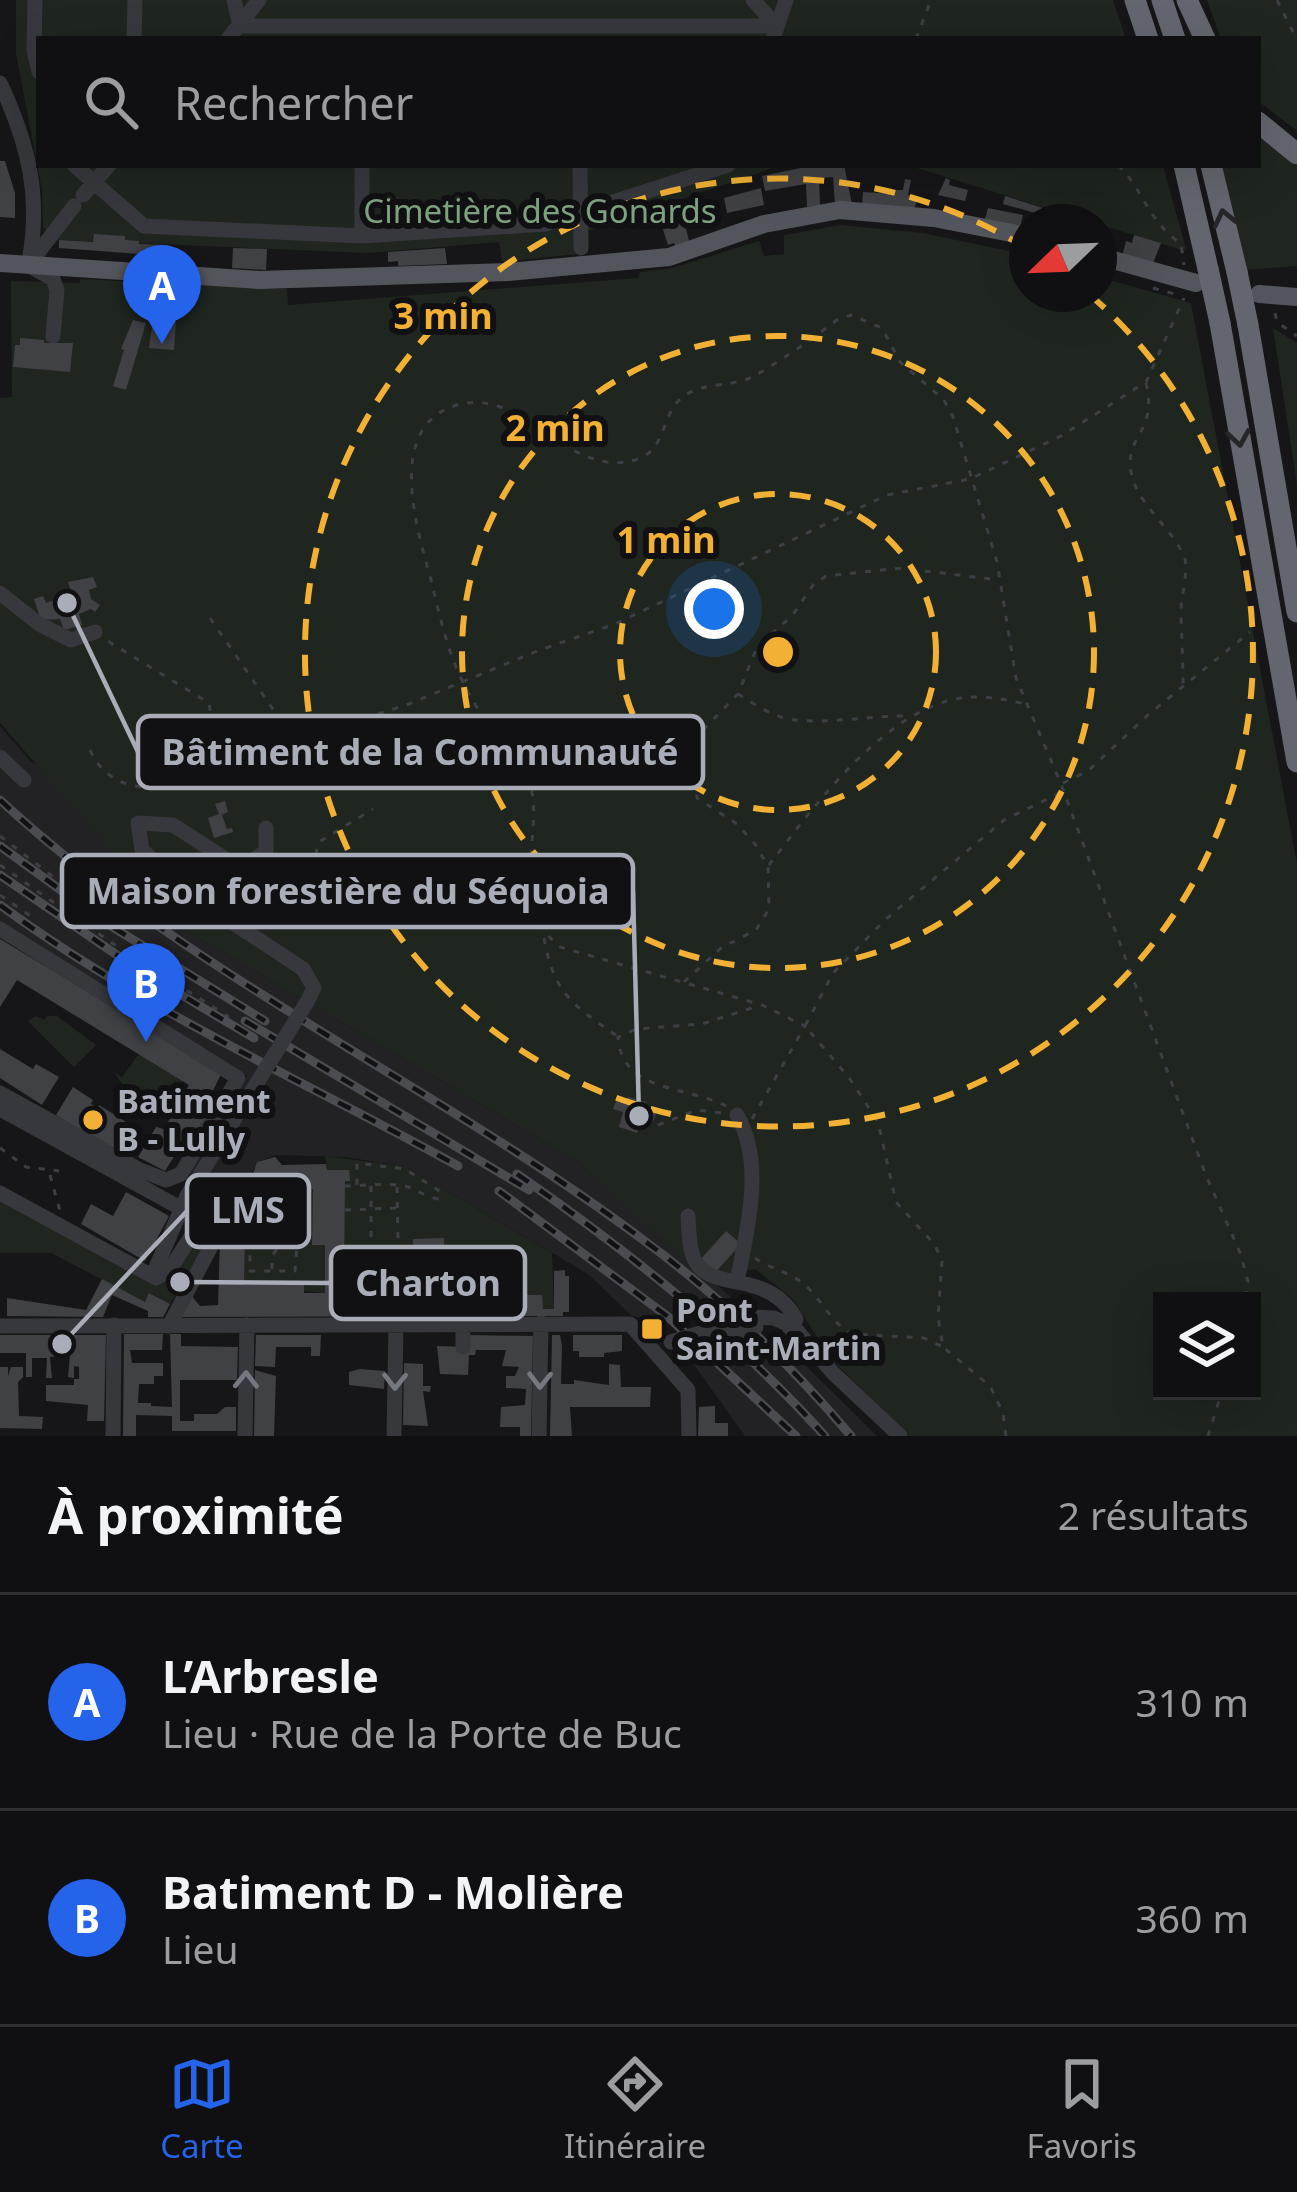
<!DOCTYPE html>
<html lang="fr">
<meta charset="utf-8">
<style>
:root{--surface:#101012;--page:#1e1e20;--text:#f1f3f6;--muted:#9c9d9f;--line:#303032;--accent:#2563eb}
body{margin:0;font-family:"Noto Sans",sans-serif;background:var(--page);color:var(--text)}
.controls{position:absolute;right:36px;bottom:36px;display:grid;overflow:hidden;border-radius:0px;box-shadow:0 12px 48px #0002}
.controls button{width:108px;height:108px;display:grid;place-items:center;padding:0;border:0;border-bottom:3px solid var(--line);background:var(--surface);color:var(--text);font:60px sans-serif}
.compass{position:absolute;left:1009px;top:204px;width:108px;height:108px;border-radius:50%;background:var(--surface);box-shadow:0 12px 48px #0002;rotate:247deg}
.you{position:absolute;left:714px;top:609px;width:42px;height:42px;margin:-30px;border:9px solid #fff;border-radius:50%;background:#1a73e8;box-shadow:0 0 0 18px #1a73e833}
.badge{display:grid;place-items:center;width:78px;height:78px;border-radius:50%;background:var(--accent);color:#fff;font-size:39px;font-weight:700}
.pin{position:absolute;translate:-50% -99px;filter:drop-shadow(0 3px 6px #0008)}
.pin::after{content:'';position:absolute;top:63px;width:42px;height:36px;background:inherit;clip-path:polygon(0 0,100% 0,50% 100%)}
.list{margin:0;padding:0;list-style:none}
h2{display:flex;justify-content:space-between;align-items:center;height:156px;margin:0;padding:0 48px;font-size:51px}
h2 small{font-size:39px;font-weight:400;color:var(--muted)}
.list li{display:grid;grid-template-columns:78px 1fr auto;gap:36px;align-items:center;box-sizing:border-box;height:216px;padding:0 48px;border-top:3px solid var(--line)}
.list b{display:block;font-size:45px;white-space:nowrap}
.list p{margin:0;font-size:39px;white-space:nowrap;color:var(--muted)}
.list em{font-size:39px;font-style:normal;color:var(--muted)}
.icon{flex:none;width:66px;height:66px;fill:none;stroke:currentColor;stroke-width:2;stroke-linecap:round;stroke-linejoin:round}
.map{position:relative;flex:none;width:1297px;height:1436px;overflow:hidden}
.search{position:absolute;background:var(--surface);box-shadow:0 12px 48px #0002;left:36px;right:36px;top:36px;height:132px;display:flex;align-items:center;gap:30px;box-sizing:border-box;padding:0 42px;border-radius:0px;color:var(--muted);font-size:45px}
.sheet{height:588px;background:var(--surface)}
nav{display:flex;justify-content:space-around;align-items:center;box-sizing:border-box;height:168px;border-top:3px solid var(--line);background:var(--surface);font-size:33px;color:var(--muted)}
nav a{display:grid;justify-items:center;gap:6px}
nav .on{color:var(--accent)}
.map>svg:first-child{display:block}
</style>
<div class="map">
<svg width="1297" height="1436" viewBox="0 0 1297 1436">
<rect width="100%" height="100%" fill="#161618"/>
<path fill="#222225" d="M0 726 31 762 38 764 177 925 574 1159 743 1308 716 1314 697 1298 672 1323 632 1316 588 1274 405 1166 343 1157 276 1155 257 1162 248 1181 189 1174 247 1076 0 924Z
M744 1341 783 1343 877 1436H745L692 1362Z"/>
<path fill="#1e261f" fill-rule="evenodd" d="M16 0H1113L1126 39H39V165H782L588 231V253L502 262 499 242 368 253 59 240 43 228 42 191 16 53Z
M1207 0H1297V131L1258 101V39H1221Z
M1258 134 1297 166V266L1244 270 1221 165H1258Z
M907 165H1163L1186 249H1179Z
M841 225 923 233 1027 255V294H1099V277L1191 303 1297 864V1436H909L830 1358 793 1299 755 1269 709 1281 574 1159 177 925 0 723V398L12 397 11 281 79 283 81 279 287 289 288 305 638 278 640 272 672 268 759 241 764 256 784 254V235ZM1162 1301H1252V1391H1162Z
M1273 328 1297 343V485Z
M36 1016 44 1020 47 1016H57L96 1045 74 1067 28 1021Z
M139 1054 183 1081 145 1117 114 1072 122 1077Z
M325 1156 405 1166 552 1253 554 1309H543L541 1295H486L485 1307 477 1308V1316H469V1299L444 1298 443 1238 409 1293H344L345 1181 349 1180V1171L327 1170Z
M265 1182 314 1189 312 1244 325 1245V1293L239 1285 240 1236Z
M0 1198 157 1283 200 1231 207 1242 185 1280 178 1277 175 1283 181 1287 170 1304 150 1293 145 1302 51 1253H0Z"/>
<path fill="#404145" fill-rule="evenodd" d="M0 161H5L15 193V218L0 217Z
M815 165H844L852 204H835L833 177 819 178 820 205 807 207 806 184 765 191 762 176Z
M946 178 950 180 949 185 968 190 965 201 938 195Z
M905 179 911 180 908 195 917 196 915 208 862 204 863 192 894 194 895 190H903Z
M761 188 764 205 727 213 724 198Z
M1005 196 1069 216 1067 222 1048 217 1046 222H1037L1039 214 1003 204Z
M680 203 690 245 676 249 674 243 668 245 660 220 654 222 652 212Z
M988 208 1023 215 1020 228 985 219Z
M94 234 125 236V240L139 241V244L168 245 167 256 59 248V240L93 242Z
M1134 235 1161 243 1152 266 1122 257 1126 241 1132 243Z
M233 248 267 249 266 270 232 268Z
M445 248 447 264 398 266V261L388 262V252Z
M133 320 146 323 126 390 113 386 124 350 121 349Z
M153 320 176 321 174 350 149 348Z
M20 338 44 340V343H73L70 372 13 367 15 345H20Z
M93 577 97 587 89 590 91 599 100 605 95 612 91 609 79 614 82 625 64 630 60 619 41 620 34 599 43 596 46 603 72 594 68 582Z
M225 801 228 812 222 815 227 829 232 828 233 832 214 838 208 818 219 814 215 804Z
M0 939 222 1072 210 1097 215 1103 189 1146 183 1142 165 1171 138 1157 156 1127 164 1129 189 1085 17 980 0 1007Z
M0 1049 33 1069 36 1064 59 1077 42 1105 0 1078Z
M73 1087 93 1100 91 1104 98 1108 99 1105 134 1127 116 1152 56 1115Z
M628 1097 646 1102 644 1109 656 1113 653 1122 641 1119 637 1133 619 1127 623 1112 613 1109 617 1099 626 1102Z
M275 1157 282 1165 326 1164 327 1170H349L350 1181H345L344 1293H409L413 1289V1239L444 1238V1298H469V1316L178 1317 190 1294 200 1306 218 1305 220 1240 248 1188 257 1162ZM266 1189H313L312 1245H325V1293H304V1285H244L245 1230Z
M126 1192 169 1216 145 1261 81 1224 91 1204 113 1216Z
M726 1231 741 1244 712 1276 701 1259Z
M565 1270V1276H569V1312H563V1316H477V1308L485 1307V1295H542L543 1309H554V1271Z
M102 1279 145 1302 149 1293 170 1304 163 1317H148V1311L112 1295 103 1317 7 1316V1298L86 1310Z
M124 1334H163L162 1350H130L132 1363H163V1376H154V1384H139L138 1403H151V1406L172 1407 170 1334H181V1346L238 1347 237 1380H180V1421H194V1414H217L225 1407H236V1431H172V1416L136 1415V1436H123Z
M0 1335H106L104 1421H87L88 1405 46 1401V1385H74V1379H79V1367L74 1366V1378L68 1377 70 1354 50 1357 52 1378H46L47 1358H32V1377H26V1353H0Z
M256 1335H321L320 1356H311V1347H276L275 1367 255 1366Z
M469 1335 533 1336 531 1436H520V1427H500L501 1407 525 1405 526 1389 506 1388V1376H515L519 1367 502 1366 506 1350H476L475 1355H469L468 1375 440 1374 437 1346 469 1347Z
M552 1335H560L562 1346 561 1384H574V1380L609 1385V1364L620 1365 621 1387H651L650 1407H570L572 1436H550Z
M573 1335H622V1351L604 1353V1357H579V1351H573Z
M404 1363 423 1364V1386H431L430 1392 423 1391 428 1426 403 1425Z
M0 1367H8V1376L11 1367H23V1377L18 1382 19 1416 43 1417 42 1429 0 1428Z
M360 1369 385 1371 384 1389 349 1385V1372Z
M255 1370 276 1376 274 1436H254Z
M715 1406V1423H728V1436H698L699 1407Z"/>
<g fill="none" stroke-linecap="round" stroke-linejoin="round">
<path stroke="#3d3f44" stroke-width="3" stroke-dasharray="6 9" stroke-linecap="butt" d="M1277 0 1297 40
M916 39 931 0
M1118 165C1145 192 1145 217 1181 244L1184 265
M1153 288 1178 295
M1275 313 1277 322 1297 336
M1146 383C1158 433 1125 434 1131 471 1136 505 1173 527 1185 559 1188 579 1180 597 1181 617 1182 641 1183 663 1183 687
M210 618 279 718 307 730 350 723 409 704 537 651 615 624 887 495 970 479 1061 436 1146 382 1184 298
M738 694C751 702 766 712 781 717 811 727 872 715 908 716
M90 750C109 793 157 794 197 778L215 741 209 703 106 640
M1063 783 1088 771 1149 714 1250 632
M0 836 68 888
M0 865 112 943 229 1017
M769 865C814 806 884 710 961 698 982 695 1004 699 1025 704
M253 875 286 893H295L314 860 319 842 373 809
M0 895 32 917
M544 938C554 993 571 1004 617 1036
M684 982 721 948 756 930 769 909 768 866 755 844 737 824 697 798 693 740 738 694 757 647 792 616 813 585 826 576 901 568 998 580
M726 1106C689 1086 621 1093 618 1037L636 1029 702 1024 758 1006
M752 1119 805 1026 762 1005 560 947C498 897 557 814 521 767 498 739 475 709 460 676 446 646 439 613 431 580 417 529 383 422 461 404 527 389 569 482 638 459 667 449 661 412 684 396 705 381 732 388 754 376 781 361 812 339 837 320L851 315 882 328 900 362 944 400 953 417 997 562 1016 678 1061 784 1205 1173 1241 1255 1248 1282 1245 1301
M658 1125 697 1110 723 1113
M0 1148 26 1167 59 1171
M50 1175 60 1211
M345 1186C362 1186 381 1183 399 1185 412 1186 423 1196 438 1199L441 1192 405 1169 357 1163V1186
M371 1186V1288L399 1287
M397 1187 399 1293
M345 1210 397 1208
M257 1217 299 1218 295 1271H250V1232Z
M272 1218V1244
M245 1245 297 1246
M755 1258C770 1269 790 1272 805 1285 822 1300 832 1324 852 1334L924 1338 941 1346
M371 1261 397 1260
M272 1269V1256L279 1246
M1006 1436 1003 1413 990 1386 943 1347 938 1317 942 1261 935 1245 896 1202 878 1122 850 1079 805 1026 833 973 886 919 1004 820 1060 793
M1208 1436 1222 1391"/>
<path stroke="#37383d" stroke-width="15" d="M35 0 34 50 39 72
M234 0 240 26H777
M753 0 777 26
M134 39 135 0
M228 39 259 0
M773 39 786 0
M0 83C29 145 42 199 28 266
M74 165 144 226 362 236 545 224 728 165
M580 165 581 248
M83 195 109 165
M362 236V165
M30 263 74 206
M31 267 53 279 57 290 53 336
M0 593 39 624 71 640 95 632
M0 757 24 780
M266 828V851L241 869 173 825 138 823 142 850 188 893 303 969 314 988 307 1002
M0 929 238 1078 181 1174 166 1180 140 1170 0 1093
M0 1109 184 1210
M737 1115C765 1164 747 1230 737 1282 763 1287 783 1295 796 1319L790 1333
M0 1193 156 1278
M688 1216C690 1259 691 1275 737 1282
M752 1317 774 1318 794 1327 832 1372 900 1436
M0 1326 630 1324 688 1390 689 1436
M169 1326 227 1216 223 1204 213 1202 169 1271 156 1278 154 1272 187 1196
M463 1347V1324
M113 1436 114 1325
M245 1436 247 1325
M394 1436 396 1325
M539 1436 541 1323"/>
<path stroke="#53555c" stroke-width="18" d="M1099 256 1196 283
M0 263 260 280 508 272 669 257 764 224 840 210 934 218 1027 236
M1259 294 1297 297"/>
<path stroke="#63666e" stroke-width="21" d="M1135 0 1148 39
M1162 0 1175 39
M1187 0 1205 39
M1258 122 1297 154
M1184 165 1208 269
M1211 165 1237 272
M1220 323 1297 762
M1248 325 1297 612"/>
<defs>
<path id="rail" d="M0 800C195 980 436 1084 646 1242 722 1298 790 1364 851 1436
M0 846 106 923 265 1021
M0 875 136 968 254 1038
M0 905C143 1010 304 1081 458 1166
M245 1021 529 1190
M517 1174C628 1251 734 1335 825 1436
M499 1191 667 1316 796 1436"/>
</defs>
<use href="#rail" stroke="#4a4c52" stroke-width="9"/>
<use href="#rail" stroke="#111113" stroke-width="4.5" stroke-dasharray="14" stroke-linecap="butt"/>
<path stroke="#37383d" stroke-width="15" d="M187 1196 307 1002
M671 1342 752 1317
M683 1354 693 1345 756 1327"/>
<path stroke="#63666e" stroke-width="21" d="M1208 269 1220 323
M1237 272 1248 325"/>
</g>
<defs><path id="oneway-chevron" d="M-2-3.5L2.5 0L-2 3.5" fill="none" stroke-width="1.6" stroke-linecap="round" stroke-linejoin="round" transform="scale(3)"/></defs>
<g stroke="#26262a">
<use href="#oneway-chevron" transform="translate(1224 218) rotate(-103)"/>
<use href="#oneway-chevron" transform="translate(1239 438) rotate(81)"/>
</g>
<g stroke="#757881">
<use href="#oneway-chevron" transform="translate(246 1380) rotate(-89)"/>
<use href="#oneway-chevron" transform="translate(540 1380) rotate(91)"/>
<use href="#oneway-chevron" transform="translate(395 1381) rotate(91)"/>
</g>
<g fill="none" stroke="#f2b134" stroke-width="6" stroke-dasharray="21 15">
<circle cx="778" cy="652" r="158"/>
<circle cx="778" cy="652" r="316"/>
<path d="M1089 294A474 474 0 1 1 1026 248"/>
</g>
<g fill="#f2b134" stroke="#111113" stroke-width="4.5">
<circle cx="93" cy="1120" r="12"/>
<rect x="640" y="1317" width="24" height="24" rx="6"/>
</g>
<g text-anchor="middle" stroke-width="12" stroke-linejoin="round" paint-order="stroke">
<g font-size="33" fill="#7fa381" stroke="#111113">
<text x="540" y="223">Cimetière des Gonards</text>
</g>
<g font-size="33" font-weight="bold" fill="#a8adb8" stroke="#111113" text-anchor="start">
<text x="117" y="1113">Batiment<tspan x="117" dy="38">B - Lully</tspan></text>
<text x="676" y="1322">Pont<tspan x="676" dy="38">Saint-Martin</tspan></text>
</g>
</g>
<circle cx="778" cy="652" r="18" fill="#f2b134" stroke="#111113" stroke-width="6"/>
<g font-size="36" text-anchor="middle" font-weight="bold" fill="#f2b134" stroke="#111113" stroke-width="12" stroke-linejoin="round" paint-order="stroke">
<text x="443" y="329">3 min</text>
<text x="555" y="441">2 min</text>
<text x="666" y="553">1 min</text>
</g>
<path fill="none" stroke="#a8adb8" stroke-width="4.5" d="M67 603L138 752M639 1116L633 891M62 1344L187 1211M180 1282L331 1283"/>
<g fill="#a8adb8" stroke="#111113" stroke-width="4.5">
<circle cx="67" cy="603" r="12"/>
<circle cx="639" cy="1116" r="12"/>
<circle cx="62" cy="1344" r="12"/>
<circle cx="180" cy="1282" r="12"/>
</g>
<g fill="#111113" stroke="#a8adb8" stroke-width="4.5">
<rect x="138" y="716" width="565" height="72" rx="12"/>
<rect x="62" y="855" width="571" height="72" rx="12"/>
<rect x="187" y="1175" width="122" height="72" rx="12"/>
<rect x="331" y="1247" width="194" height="72" rx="12"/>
</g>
<g font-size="36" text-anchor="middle" font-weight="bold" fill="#a8adb8">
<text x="420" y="765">Bâtiment de la Communauté</text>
<text x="348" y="904">Maison forestière du Séquoia</text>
<text x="248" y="1223">LMS</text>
<text x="428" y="1296">Charton</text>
</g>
</svg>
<div class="controls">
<button><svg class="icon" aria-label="layers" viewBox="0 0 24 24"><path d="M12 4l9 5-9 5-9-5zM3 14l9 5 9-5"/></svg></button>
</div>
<svg class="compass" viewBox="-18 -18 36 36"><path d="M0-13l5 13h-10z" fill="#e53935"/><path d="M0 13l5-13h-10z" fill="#9c9d9f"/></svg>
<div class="you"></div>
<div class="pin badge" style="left:162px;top:344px">A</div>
<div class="pin badge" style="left:146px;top:1042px">B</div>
<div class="search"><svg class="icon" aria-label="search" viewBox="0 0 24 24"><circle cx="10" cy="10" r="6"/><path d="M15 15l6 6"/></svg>Rechercher</div>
</div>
<section class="sheet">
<h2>À proximité<small>2 résultats</small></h2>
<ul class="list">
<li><span class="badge">A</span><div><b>L’Arbresle</b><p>Lieu · Rue de la Porte de Buc</p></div><em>310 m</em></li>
<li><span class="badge">B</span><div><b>Batiment D - Molière</b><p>Lieu</p></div><em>360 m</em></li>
</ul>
</section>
<nav>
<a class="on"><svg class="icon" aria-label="map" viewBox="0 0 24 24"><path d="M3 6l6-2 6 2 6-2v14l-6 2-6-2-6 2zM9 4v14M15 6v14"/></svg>Carte</a>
<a><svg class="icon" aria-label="directions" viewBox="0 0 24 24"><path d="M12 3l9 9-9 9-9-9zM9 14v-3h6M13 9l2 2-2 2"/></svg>Itinéraire</a>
<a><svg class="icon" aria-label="saved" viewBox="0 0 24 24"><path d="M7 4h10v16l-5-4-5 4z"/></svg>Favoris</a>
</nav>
